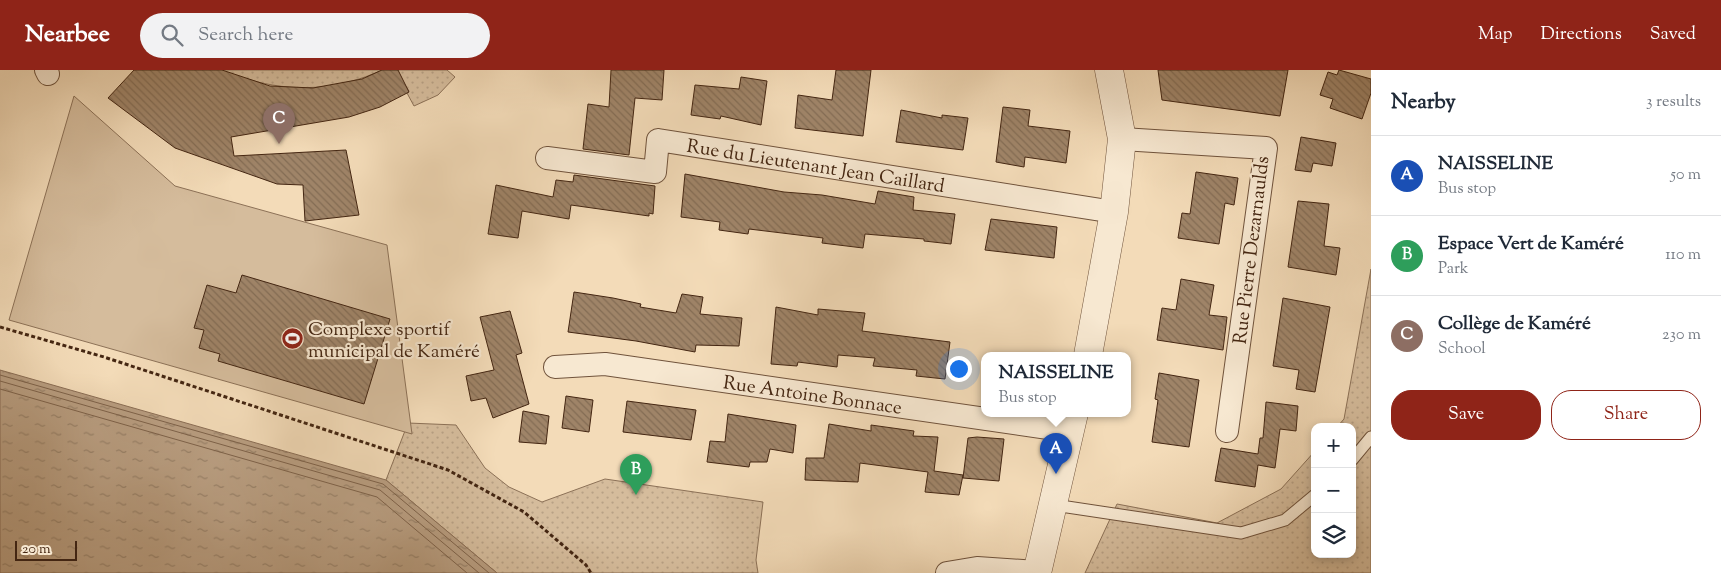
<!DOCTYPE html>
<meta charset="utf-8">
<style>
:root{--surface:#fff;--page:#f2f2f3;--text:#1f2937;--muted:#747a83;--line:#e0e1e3;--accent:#8f2418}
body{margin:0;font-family:"Sorts Mill Goudy",serif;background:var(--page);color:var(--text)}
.controls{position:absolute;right:15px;bottom:15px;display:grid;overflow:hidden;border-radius:10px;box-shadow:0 2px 8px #0003}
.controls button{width:45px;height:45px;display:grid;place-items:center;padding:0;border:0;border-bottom:1px solid var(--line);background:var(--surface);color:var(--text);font:25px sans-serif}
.scale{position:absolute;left:15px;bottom:12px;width:62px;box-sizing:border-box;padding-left:5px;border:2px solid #442612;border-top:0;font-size:14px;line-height:18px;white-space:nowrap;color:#442612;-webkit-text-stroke:4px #f7e8d1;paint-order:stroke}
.you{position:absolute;left:958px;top:298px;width:18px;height:18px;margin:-12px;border:4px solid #fff;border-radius:50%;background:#1a73e8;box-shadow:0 0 0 8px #1a73e833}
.badge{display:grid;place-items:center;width:32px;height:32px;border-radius:50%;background:var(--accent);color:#fff;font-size:16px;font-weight:700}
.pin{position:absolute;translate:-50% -41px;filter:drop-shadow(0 1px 2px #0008)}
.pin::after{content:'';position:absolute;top:26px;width:18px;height:15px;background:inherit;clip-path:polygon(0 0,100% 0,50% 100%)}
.popup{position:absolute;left:981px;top:282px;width:150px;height:65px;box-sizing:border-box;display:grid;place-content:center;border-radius:10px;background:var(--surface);filter:drop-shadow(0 1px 4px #0005);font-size:16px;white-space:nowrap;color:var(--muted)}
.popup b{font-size:19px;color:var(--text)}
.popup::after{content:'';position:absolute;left:50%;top:100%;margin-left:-10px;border:10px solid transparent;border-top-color:var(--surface)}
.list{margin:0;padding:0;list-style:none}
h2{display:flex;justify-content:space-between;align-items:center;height:65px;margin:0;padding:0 20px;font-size:21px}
h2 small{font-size:16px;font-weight:400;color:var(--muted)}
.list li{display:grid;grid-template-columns:32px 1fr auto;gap:15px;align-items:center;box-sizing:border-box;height:80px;padding:0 20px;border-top:1px solid var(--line)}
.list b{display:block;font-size:19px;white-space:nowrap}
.list p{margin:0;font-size:16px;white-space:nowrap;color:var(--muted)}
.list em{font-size:16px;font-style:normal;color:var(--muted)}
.actions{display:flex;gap:10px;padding:15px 20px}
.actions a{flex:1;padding:11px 0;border:1px solid var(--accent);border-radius:20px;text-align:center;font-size:18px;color:var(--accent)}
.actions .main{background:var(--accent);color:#fff}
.icon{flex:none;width:28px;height:28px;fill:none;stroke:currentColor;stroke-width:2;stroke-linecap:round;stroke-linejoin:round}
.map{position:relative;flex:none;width:1371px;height:503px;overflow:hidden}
header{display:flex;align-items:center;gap:30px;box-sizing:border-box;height:70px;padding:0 25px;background:var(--accent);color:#fff}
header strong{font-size:24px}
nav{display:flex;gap:28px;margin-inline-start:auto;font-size:18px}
.search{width:350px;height:45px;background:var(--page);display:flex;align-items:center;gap:12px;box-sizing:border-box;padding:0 18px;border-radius:28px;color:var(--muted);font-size:19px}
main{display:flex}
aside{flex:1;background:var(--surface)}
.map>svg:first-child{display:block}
</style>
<header>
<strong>Nearbee</strong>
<div class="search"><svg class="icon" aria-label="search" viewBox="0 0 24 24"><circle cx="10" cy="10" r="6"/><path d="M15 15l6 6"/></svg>Search here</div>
<nav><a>Map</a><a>Directions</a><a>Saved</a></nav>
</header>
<main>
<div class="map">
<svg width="1371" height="503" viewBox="0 0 1371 503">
<defs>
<pattern id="park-dots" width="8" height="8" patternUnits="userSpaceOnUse" patternTransform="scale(1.25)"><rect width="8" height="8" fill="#d5bc9c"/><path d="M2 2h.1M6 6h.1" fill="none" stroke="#b8a185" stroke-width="1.8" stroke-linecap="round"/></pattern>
<pattern id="water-ripples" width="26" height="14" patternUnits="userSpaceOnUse" patternTransform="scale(1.25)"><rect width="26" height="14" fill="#b89d80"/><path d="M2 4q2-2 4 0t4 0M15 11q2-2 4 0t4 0" fill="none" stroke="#978067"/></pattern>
<pattern id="building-back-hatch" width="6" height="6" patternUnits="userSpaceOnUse" patternTransform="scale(1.25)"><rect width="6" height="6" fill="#9f8468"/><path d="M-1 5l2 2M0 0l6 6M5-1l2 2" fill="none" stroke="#836c54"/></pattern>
</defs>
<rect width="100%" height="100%" fill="#f3dbb8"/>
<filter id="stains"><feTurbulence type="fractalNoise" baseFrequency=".004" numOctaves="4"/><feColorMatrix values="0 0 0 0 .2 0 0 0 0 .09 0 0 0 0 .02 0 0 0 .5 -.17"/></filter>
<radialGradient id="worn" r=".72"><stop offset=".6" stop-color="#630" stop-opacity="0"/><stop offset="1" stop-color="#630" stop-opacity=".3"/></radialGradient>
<path fill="url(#park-dots)" stroke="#8c7157" d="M222 0H382C339 20 293 23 247 9 239 6 229 5 222 0Z
M393 0H447L455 7 438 25 414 36 407 23 409 21Z
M1371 199V503H1085L1117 434 1217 453 1281 419 1315 381V484H1352V357H1337L1344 349Z
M408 353 456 355 485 398 509 417 542 432 605 409 763 432 756 490 758 503H497L386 410Z"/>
<path fill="#d5bc9c" stroke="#8c7157" d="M74 26 175 116 387 175 412 364 9 250Z"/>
<path fill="url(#water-ripples)" stroke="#8a6d54" d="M0 300 386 410 497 503H0Z"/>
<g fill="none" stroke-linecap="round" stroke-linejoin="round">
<path stroke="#7e6249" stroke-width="1" d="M0 305 383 414 489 503
M0 311 380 420 479 503
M0 319 377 427 467 503"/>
</g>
<path fill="url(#building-back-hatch)" stroke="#442612" d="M134 0H222L270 16 313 18 362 9 382 0H398L409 22 380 37 349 47 231 67 234 86 346 80 359 145 305 151 303 115 277 114 175 78 108 28Z
M611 0H664L662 30 635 28 629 85 583 79 588 34 609 37Z
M836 0H871L863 66 795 58 798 25 832 30Z
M1158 0H1288L1280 46 1162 30Z
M1339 0 1371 9V23L1362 49 1330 38 1333 29 1320 25 1328 2 1337 5Z
M741 7 767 11 761 55 721 46 720 49 691 45 695 15 739 19Z
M1003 37 1030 40 1028 56 1070 61 1066 93 1025 87 1024 97 996 92Z
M901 40 942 48V45L968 48 963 80 896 72Z
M1301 67 1336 73 1332 96 1313 93 1311 102 1295 100Z
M1196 102 1238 108 1234 135 1225 133 1219 174 1178 168 1182 143 1190 144Z
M685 104 784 122 822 125 875 134 878 121 914 127 913 140 955 144 951 174 924 171V169L865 164 863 178 822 173 823 168 749 159 748 164 719 160 720 152 681 147Z
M574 105 655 116 653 144 649 143V146L571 135 569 149 522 141 518 168 488 164 496 115 553 127 556 110 573 112Z
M1298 131 1329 134 1324 176 1340 178 1336 205 1288 197Z
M991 149 1057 157 1054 188 985 180Z
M242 205 390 249 364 334 218 291 220 284 199 278 204 260 194 258 207 215 236 223Z
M1181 209 1214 215 1209 245 1227 247 1223 280 1157 270 1162 238 1176 240Z
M574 222 613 228 641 234 640 237 676 243 682 224 703 227 700 244 742 248 739 276 696 275 695 282 636 271 568 262Z
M1283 228 1330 237 1315 322 1296 319 1299 300 1273 296Z
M776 237 818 245V239L865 243 862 261 950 272 945 309 916 306 917 300 873 296 875 288 838 285 837 297 798 292 797 296 771 294Z
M510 241 522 283 516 285 529 334 493 348 486 328 471 331 466 306 494 300 480 247Z
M1159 303 1199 310 1189 377 1152 372 1158 330 1155 329Z
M566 326 593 330 589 362 562 358Z
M627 331 696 340 691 370 623 362Z
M1266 332 1298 336 1296 361 1280 359 1275 398 1258 395 1255 417 1215 411 1221 378 1258 384 1260 368H1263Z
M523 341 549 346 546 374 519 372Z
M728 344 796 355 793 383 770 379 767 392H750L749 397 707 392 710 371 725 372Z
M829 354 871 361V355L914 361 913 366 938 367 934 401 963 405 959 425 925 422 928 402 860 393 858 412 805 410 806 388H824Z
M977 367 1004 369 999 411 963 408 968 368Z"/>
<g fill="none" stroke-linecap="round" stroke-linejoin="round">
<defs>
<path id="service" d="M1352 390 1371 367
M1054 435 1241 463 1285 450 1315 425"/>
<g id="minor">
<path d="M46 0 48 4"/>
<path d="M1122 69 1266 78 1227 361"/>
<path id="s1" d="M547 88 655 102 658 70 1114 142"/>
<path id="s2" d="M555 297 605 294 1069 361"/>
<path d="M947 503 977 498 1037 502"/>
</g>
<path id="tertiary" d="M1088 285 1114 142 1122 69 1109 0
M1037 503 1074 343"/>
</defs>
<use href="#service" stroke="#70533c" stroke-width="13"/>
<use href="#minor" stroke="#70533c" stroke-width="24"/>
<use href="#tertiary" stroke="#70533c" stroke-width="29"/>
<path stroke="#442612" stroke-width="3" stroke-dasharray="4 2.5" stroke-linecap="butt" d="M0 257 104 287 448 400 524 442 586 495 591 503"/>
<use href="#service" stroke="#f7e8d1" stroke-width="11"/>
<use href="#minor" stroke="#f7e8d1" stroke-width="22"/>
<use href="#tertiary" stroke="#f7e8d1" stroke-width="28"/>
</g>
<defs>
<symbol id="stadium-disc" viewBox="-11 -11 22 22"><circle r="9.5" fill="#8f2418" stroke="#f7e8d1"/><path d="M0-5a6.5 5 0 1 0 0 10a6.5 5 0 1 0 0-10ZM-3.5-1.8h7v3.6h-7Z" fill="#fff"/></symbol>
</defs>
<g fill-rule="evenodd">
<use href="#stadium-disc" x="280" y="256" width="25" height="25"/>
</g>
<g text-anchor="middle" stroke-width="4.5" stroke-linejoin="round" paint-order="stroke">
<g font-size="19" fill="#442612" stroke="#f7e8d1">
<text dy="7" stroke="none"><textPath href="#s1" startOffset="301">Rue du Lieutenant Jean Caillard</textPath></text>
<text transform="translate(1250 180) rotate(-83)" y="7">Rue Pierre Dezarnaulds</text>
<text dy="7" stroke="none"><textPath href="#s2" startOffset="260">Rue Antoine Bonnace</textPath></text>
</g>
<g font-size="19" fill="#442612" stroke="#f7e8d1" text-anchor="start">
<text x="308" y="265">Complexe sportif<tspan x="308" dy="22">municipal de Kaméré</tspan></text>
</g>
</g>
<rect width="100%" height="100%" filter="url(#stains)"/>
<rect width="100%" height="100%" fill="url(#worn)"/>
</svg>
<div class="controls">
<button>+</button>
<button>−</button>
<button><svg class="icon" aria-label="layers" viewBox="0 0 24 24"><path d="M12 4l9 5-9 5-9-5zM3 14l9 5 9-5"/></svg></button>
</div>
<div class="scale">20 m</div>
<div class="you"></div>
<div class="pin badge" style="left:1056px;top:404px;background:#1a4fb4">A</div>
<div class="popup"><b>NAISSELINE</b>Bus stop</div>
<div class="pin badge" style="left:636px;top:425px;background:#2e9e5b">B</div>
<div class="pin badge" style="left:279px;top:74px;background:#8d6e63">C</div>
</div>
<aside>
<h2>Nearby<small>3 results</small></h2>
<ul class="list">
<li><span class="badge" style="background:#1a4fb4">A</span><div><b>NAISSELINE</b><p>Bus stop</p></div><em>50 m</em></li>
<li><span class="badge" style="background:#2e9e5b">B</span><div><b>Espace Vert de Kaméré</b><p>Park</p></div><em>110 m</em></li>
<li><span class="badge" style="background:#8d6e63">C</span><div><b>Collège de Kaméré</b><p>School</p></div><em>230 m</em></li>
</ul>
<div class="actions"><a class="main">Save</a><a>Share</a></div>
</aside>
</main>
